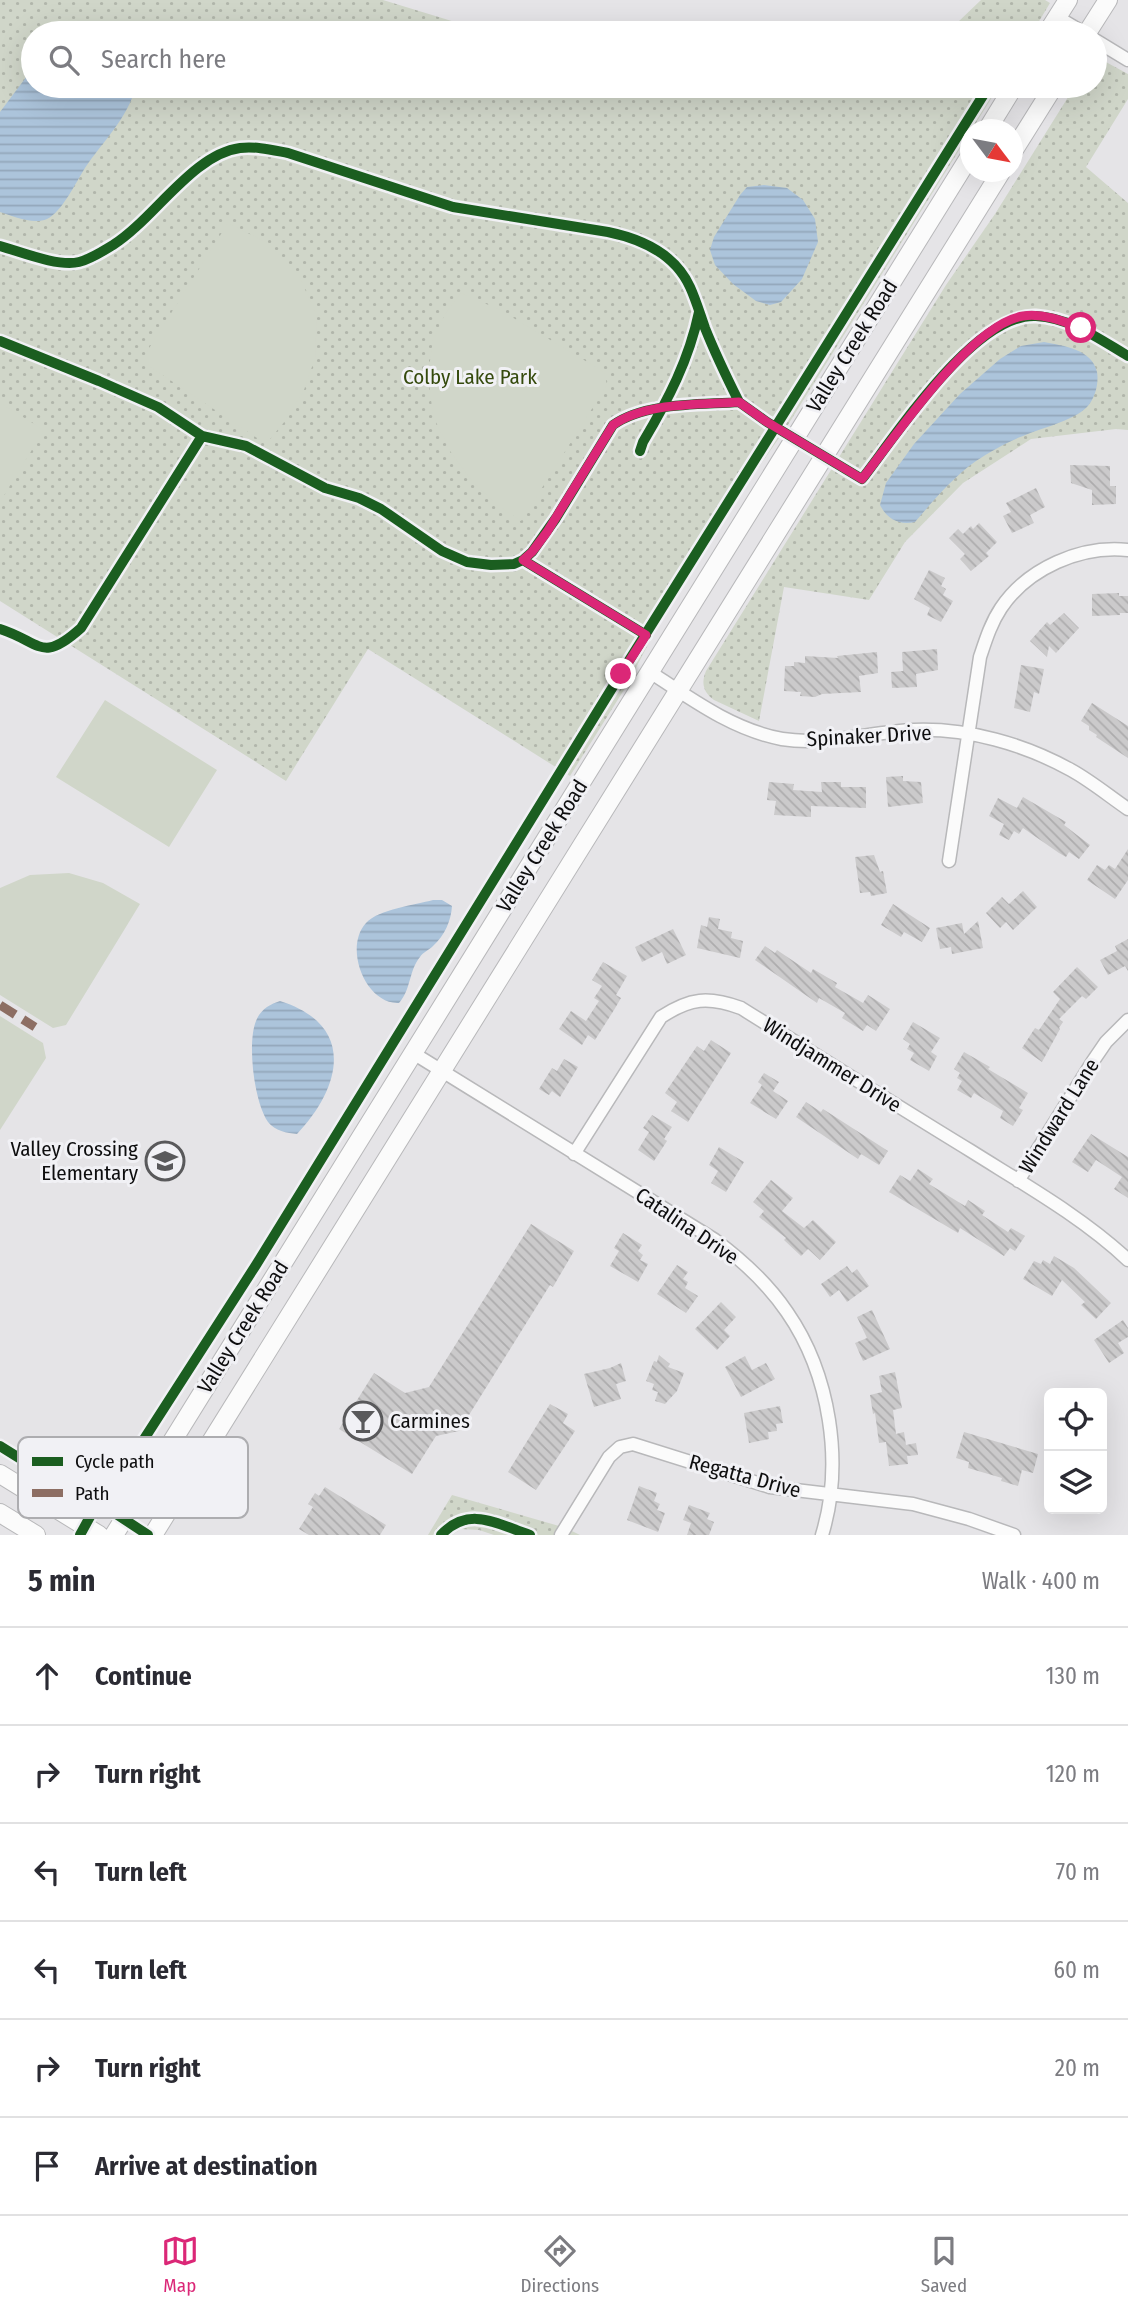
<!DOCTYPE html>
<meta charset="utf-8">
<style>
:root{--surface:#fff;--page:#f2f2f3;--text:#2b2b33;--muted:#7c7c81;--line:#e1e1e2;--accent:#db2777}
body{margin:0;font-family:"Fira Sans Condensed",sans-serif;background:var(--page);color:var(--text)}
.controls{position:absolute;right:21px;bottom:21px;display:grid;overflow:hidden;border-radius:10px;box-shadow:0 7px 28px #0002}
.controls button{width:63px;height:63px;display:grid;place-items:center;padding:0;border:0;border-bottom:2px solid var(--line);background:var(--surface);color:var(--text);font:35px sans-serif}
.compass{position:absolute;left:960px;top:119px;width:63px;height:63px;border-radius:50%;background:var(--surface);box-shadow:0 7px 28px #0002;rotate:122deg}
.stop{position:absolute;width:21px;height:21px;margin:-16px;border:5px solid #db2777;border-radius:50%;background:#fff}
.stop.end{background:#db2777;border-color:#fff;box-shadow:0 2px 7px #0008}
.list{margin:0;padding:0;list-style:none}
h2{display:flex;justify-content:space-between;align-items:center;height:91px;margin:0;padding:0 28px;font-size:30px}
h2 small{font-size:23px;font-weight:400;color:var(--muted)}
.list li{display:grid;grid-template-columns:46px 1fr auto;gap:21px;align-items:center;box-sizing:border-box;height:98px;padding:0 28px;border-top:2px solid var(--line)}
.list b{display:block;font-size:26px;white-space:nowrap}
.list em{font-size:23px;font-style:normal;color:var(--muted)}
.icon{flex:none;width:38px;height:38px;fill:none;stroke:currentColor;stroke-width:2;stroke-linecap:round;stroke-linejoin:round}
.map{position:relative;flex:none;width:1128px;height:1535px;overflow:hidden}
.search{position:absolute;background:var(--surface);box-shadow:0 7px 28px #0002;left:21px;right:21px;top:21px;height:77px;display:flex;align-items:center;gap:18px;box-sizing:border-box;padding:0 24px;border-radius:38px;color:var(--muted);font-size:26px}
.sheet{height:679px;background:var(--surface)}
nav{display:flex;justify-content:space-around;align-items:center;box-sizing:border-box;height:98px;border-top:2px solid var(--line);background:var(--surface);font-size:19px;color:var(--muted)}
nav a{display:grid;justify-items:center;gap:4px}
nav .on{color:var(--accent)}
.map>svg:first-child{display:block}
</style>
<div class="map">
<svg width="1128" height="1535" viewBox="0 0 1128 1535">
<defs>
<pattern id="park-dots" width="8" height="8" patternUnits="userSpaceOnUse" patternTransform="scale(1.75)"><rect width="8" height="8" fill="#d0d6c9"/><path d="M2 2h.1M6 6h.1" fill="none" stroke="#b1b6ab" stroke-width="1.8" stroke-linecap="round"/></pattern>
<pattern id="water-rules" width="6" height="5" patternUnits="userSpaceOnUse" patternTransform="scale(1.75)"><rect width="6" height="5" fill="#acc4db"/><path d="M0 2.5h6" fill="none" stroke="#93a7bb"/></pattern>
<pattern id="building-back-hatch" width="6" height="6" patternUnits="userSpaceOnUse" patternTransform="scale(1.75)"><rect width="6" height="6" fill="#cbcacb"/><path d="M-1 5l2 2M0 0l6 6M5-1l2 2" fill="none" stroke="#adacad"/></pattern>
</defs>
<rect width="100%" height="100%" fill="#e5e4e7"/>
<path fill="url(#park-dots)" d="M0 0H383L491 33H33V86H999L786 428 745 487 652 637 627 685 570 776 368 649 286 781 0 601Z
M981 0H1045L1050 3 1032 33H936L958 22Z
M1104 61 1128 74V99L1086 167 1128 203V430L1116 429 1031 439 963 483 905 542 869 600 784 587 759 721 714 700C703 692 701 683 706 671L946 285 995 214 1075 86H1095V62Z
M452 1495 566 1528 580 1535H494L479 1530 461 1529 452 1535H428Z"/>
<path fill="#d0d6c9" d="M228 223 269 244 299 276 317 316 315 358 304 390 285 421 266 444 149 366 146 353Z
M461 293 500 310 604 372 607 385 521 521 496 504 472 481 450 451 433 416 428 374 433 340 445 314Z
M0 403 44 430 0 502Z
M105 700 217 770 169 847 56 777Z
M69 873 103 883 140 904 66 1025 53 1028 0 995V888L30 875Z
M0 1016 43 1043 46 1058 0 1130Z"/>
<path fill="url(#water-rules)" d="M33 68V86H136C128 118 103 141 85 168 76 182 62 212 47 219 33 225 13 216 0 212V112Z
M764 185 787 188 803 200 815 219 818 242 802 279 781 302 770 305 756 301 733 284 715 265 710 250 714 237 740 195 747 187Z
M1044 342C1064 346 1092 349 1097 372 1099 383 1095 399 1087 407 1073 421 1041 428 1023 436 1007 442 990 452 976 461 952 478 934 500 915 522 900 526 887 519 880 505L886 483 914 444 960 394 1000 359 1021 346Z
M433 900H442L452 906C451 921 445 935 433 946 429 950 423 952 420 957 409 970 411 990 399 1003 366 1005 343 948 366 923 379 909 415 905 433 900Z
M280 1001C356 1025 342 1086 297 1134 287 1133 275 1131 268 1122 254 1102 247 1043 256 1021 260 1010 270 1004 280 1001Z"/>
<path fill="url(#building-back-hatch)" d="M1070 465 1110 466V486H1116V504L1092 505V490L1071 483Z
M1036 488 1045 507 1030 515 1034 523 1012 533 1003 516 1011 512 1006 503Z
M979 523 997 542 986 553 989 556 971 571 960 559 965 554 949 538 958 529 963 534 971 526 973 529Z
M929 570 945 578 941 586 946 589 943 595 953 601 941 622 927 615 930 608 914 599Z
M1119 593V596H1128V613H1120V615L1092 616V594Z
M1064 613 1079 628 1056 653 1049 646 1047 657 1030 641 1047 622 1050 625Z
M937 649 938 670 916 674 917 687 892 688 891 672 903 671 902 652Z
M877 652 878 673 859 676 861 692 822 694 815 697 800 696 801 692 784 691 785 666H794V662L805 663V656L838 658 837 656Z
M1021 665 1044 669 1039 694 1034 692 1030 712 1014 708Z
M1092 703 1128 726V758L1096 737 1097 735 1089 730V726L1081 721Z
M903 776V781L921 782 923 803 888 807 886 777Z
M769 782 794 784 793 790 822 792 821 782H841V787H866V808L811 806V817L774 815 776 801 767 800Z
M1023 797 1066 822 1064 825 1090 845 1079 859 1069 852 1066 857 1059 853 1023 828 1019 834 1014 831 1009 840 999 835 1004 824 989 816 998 798 1017 808Z
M1128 849V880L1115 899 1087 880 1097 865 1105 870 1109 865 1115 869Z
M874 855 880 872 883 871 887 893 871 896 870 892 860 893 855 857Z
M1023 891 1037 907 1013 930 1006 922 1000 928 986 913 1002 897 1009 904Z
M893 904 930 928 922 942 904 932 901 937 881 925Z
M709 917 720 919 718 929 732 932 731 938 743 941 740 958 697 948 701 925 707 927Z
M978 921 983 948 952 954 951 947 940 949 936 928 962 923 964 934Z
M673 929 686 955 667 964 662 952 642 962 635 947Z
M1128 939V971L1125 966 1108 975 1100 960 1117 951 1115 946Z
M765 946 775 953 777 950 811 973 813 969 837 983 835 987 863 1003 868 995 890 1009 876 1031 867 1025 863 1031 842 1018 845 1013 819 998 817 1003 755 960Z
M603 962 627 976 616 995 621 998 614 1010 595 1040 588 1035 582 1045 559 1029 571 1011 586 1021 599 1001 594 998 602 986 592 980Z
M1077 967 1098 987 1086 999 1082 996 1059 1019 1063 1022 1059 1028 1060 1029 1042 1062 1022 1048 1035 1028 1039 1030 1060 999 1053 992Z
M913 1022 940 1038 931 1052 937 1056 929 1071 910 1060 914 1053 907 1049 910 1044 903 1039Z
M711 1040 731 1053 688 1122 671 1111 677 1102 665 1093 697 1046 704 1051Z
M964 1052 990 1067 988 1069 1028 1093 1019 1108 1023 1110 1013 1126 1000 1118 1003 1111 974 1093 971 1098 957 1090 962 1081 957 1078 960 1073 954 1069Z
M564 1059 578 1067 560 1097 552 1091 549 1095 539 1089 552 1068 557 1071Z
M764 1073 779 1082 773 1091 788 1101 776 1119 750 1103 762 1085 758 1082Z
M806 1102 821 1112 823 1109 888 1151 879 1165 861 1154 858 1159 796 1117Z
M652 1115 672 1127 664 1139 667 1141 654 1161 638 1150 649 1132 643 1128Z
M1091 1134 1128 1157V1198L1114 1189 1122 1177 1096 1160 1088 1172 1072 1162Z
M719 1147 744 1162 726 1192 711 1183 718 1171 709 1165Z
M918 1169 933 1179 929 1184 965 1206 968 1200 985 1211 982 1215 1008 1232 1011 1228 1025 1236 1015 1251 1010 1248 1004 1256 960 1228 958 1233 889 1192 900 1175 910 1181Z
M771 1180 793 1198 782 1211 804 1228 813 1220 836 1242 820 1260 808 1249 801 1256 784 1240 786 1238 759 1217 764 1211 753 1202Z
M531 1224 574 1251 553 1287 550 1285 459 1431 436 1436 412 1474 339 1429 374 1373 405 1393 429 1387Z
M623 1233 642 1245 638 1251 643 1255 640 1260 648 1264 638 1282 610 1266 619 1251 614 1248Z
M1054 1256 1074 1268 1111 1303 1096 1319 1081 1305 1085 1302 1062 1280 1052 1296 1023 1279 1034 1261 1041 1264 1043 1260 1050 1264Z
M677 1265 688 1272 683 1279 688 1282 685 1288 698 1296 686 1313 657 1294Z
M847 1266 852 1273 857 1269 869 1286 847 1302 839 1290 830 1297 821 1284Z
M721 1302 736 1317 724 1330 730 1336 717 1350 695 1329Z
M872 1310 890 1349 863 1361 855 1343 867 1338 857 1317Z
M1123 1320 1128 1328V1337L1118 1343 1124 1353 1109 1363 1094 1340Z
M659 1355 670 1364 668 1367 684 1373 677 1391 665 1404 655 1401 658 1392 652 1390 654 1384 646 1381 654 1361 657 1362Z
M745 1356 752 1370 766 1363 775 1379 741 1397 725 1367Z
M621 1363 626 1381 616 1384 621 1399 594 1407 584 1374 610 1368Z
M895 1372 902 1408 893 1410 896 1434 904 1432 906 1445 916 1443 918 1455 907 1456 908 1464 889 1466 886 1442 879 1443 875 1413 873 1414 870 1395 882 1392 879 1376Z
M550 1404 568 1414 563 1423 575 1431 536 1490 508 1472Z
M780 1406 783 1423 776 1424 777 1431 768 1432 769 1439 749 1443 744 1413Z
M964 1432 1038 1454 1033 1473 1022 1470 1018 1486 1001 1481 1002 1478 968 1468 969 1462 956 1458Z
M639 1486 657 1493 654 1501 660 1504 657 1510 665 1513 658 1532 627 1520Z
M325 1487 386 1525 380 1535H309L299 1529 313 1507 308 1504 315 1493 319 1496Z
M689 1505 710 1513 707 1519 714 1522 709 1535H687L691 1523 683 1520Z"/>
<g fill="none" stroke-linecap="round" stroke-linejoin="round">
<defs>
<path id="street" d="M1057 17 1084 33
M1095 40 1128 60
M650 672C691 699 733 730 782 739 825 746 870 732 914 730 968 728 1024 744 1071 770 1091 781 1109 796 1128 809
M949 861 980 657C986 639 991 623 1001 608 1028 568 1081 545 1128 550
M413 1053 715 1240C742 1260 768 1284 787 1312 830 1374 844 1463 822 1535
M574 1154 661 1017C690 998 708 996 741 1008 818 1056 894 1104 971 1151 1025 1185 1082 1217 1128 1260
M1018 1181 1093 1061 1106 1042 1128 1020
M561 1535 609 1457 620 1447 633 1444 770 1487 913 1504 969 1519 1014 1535"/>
<path id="secondary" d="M1047 33 1068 0
M1087 33 1108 0
M987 130 1014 86
M1012 153 1054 86
M0 1474 99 1535
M0 1513 36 1535
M114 1535 970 156
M153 1535 1001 172"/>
</defs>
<use href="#street" stroke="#b8b8ba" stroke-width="15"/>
<use href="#secondary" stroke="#b8b8ba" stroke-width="20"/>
<use href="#street" stroke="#fbfbfb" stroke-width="12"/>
<use href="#secondary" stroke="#fbfbfb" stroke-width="18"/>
<path stroke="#8d6e63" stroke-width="9" stroke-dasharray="18 9" stroke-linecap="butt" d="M0 1005 35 1027"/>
<defs>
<path id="cycleway" d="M0 246C21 252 58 267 79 262 91 259 103 251 113 245 154 219 193 154 240 148 256 146 272 150 288 153L453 207 608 232C642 239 675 254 690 287 696 300 700 314 705 328 715 353 727 378 739 402
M0 341 99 381 158 407 202 436 246 446 325 488 359 498 381 509 442 551 467 562 491 565 514 564 523 560 532 552 556 518 613 425C645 402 700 405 739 402L767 422 862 479C897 434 975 313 1036 316 1071 318 1099 339 1128 356
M640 451 643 442C668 400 689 360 699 312
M523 560 646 635
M0 629C41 642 41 664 81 628L202 436
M0 1446 85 1499 98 1502 148 1535
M80 1535 98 1502 110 1492 256 1265 630 659 989 86
M441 1535C469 1505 497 1524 530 1535"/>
</defs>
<use href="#cycleway" stroke="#f1f1f5" stroke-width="15"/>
<use href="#cycleway" stroke="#1b5e20" stroke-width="10"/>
</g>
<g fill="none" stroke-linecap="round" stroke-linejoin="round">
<path stroke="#db2777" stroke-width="9" d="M621 674 646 635 523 560 532 552 547 532 613 425C645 402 700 405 739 402L767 422 862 479C895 437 971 324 1023 316 1043 313 1063 321 1081 328"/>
</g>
<defs>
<symbol id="school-ring" viewBox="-11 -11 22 22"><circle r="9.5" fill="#f1f1f5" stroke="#59595b" stroke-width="1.5"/><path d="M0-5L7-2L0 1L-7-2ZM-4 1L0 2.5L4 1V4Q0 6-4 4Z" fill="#59595b"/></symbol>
<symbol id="bar-ring" viewBox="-11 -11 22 22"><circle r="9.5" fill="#f1f1f5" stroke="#59595b" stroke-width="1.5"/><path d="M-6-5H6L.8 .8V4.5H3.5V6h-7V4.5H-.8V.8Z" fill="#59595b"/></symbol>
</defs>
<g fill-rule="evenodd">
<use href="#school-ring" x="143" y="1139" width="44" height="44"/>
<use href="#bar-ring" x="341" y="1399" width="44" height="44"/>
</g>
<g text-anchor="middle" stroke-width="6" stroke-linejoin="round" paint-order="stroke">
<g font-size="21" fill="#0e0e0f" stroke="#f1f1f5">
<text transform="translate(852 346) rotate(-58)" y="7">Valley Creek Road</text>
<text transform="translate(869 736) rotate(-3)" y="7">Spinaker Drive</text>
<text transform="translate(542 846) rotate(-58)" y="7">Valley Creek Road</text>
<text transform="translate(832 1065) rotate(32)" y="7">Windjammer Drive</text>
<text transform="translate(1059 1116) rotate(-58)" y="7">Windward Lane</text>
<text transform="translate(687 1226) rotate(34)" y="7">Catalina Drive</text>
<text transform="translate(243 1327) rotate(-58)" y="7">Valley Creek Road</text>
<text transform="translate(745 1476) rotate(15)" y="7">Regatta Drive</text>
</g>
<g font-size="21" fill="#354a0d" stroke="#f1f1f5">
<text x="470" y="384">Colby Lake Park</text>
</g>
<g font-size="21" fill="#0e0e0f" stroke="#f1f1f5" text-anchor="end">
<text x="138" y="1156">Valley Crossing<tspan x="138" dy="24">Elementary</tspan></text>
<text x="390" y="1428" text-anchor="start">Carmines</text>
</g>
</g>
<rect x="18" y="1437" width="230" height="81" rx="10" fill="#f1f1f5" stroke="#adadb0" stroke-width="2"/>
<rect x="32" y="1457" width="31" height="9" fill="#1b5e20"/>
<rect x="32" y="1489" width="31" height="8" fill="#8d6e63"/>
<g font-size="19" fill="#0e0e0f">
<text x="75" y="1468">Cycle path</text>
<text x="75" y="1500">Path</text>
</g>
</svg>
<div class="controls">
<button><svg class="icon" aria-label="locate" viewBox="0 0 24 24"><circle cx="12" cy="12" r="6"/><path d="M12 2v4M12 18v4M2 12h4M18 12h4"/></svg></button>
<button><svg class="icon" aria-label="layers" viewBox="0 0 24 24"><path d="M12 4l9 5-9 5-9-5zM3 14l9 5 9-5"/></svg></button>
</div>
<svg class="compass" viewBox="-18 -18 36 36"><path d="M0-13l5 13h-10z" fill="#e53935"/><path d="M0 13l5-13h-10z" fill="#7c7c81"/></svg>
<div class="stop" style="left:1081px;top:328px"></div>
<div class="stop end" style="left:621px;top:674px"></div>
<div class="search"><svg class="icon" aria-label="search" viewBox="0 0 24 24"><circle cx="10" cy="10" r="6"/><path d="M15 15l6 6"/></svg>Search here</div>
</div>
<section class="sheet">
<h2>5 min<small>Walk · 400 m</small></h2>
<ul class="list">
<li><svg class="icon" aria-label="ahead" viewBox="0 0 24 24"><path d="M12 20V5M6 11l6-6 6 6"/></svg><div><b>Continue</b></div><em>130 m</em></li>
<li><svg class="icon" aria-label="right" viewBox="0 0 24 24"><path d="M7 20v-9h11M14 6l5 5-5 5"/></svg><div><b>Turn right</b></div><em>120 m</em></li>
<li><svg class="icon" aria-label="left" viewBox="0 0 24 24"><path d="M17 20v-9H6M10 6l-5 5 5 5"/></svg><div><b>Turn left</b></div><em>70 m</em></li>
<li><svg class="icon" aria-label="left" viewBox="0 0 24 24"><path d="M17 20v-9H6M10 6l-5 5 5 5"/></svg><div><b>Turn left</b></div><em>60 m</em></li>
<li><svg class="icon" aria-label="right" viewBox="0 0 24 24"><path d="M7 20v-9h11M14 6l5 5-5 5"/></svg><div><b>Turn right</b></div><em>20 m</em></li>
<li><svg class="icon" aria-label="arrive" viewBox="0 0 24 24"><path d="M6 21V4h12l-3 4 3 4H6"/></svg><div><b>Arrive at destination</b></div></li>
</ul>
</section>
<nav>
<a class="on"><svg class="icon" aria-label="map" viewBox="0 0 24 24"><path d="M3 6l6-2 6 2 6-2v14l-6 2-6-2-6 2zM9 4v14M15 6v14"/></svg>Map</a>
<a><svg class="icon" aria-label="directions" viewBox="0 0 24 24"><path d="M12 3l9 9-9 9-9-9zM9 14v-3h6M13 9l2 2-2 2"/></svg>Directions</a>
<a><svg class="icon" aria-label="saved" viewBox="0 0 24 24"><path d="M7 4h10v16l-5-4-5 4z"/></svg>Saved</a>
</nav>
